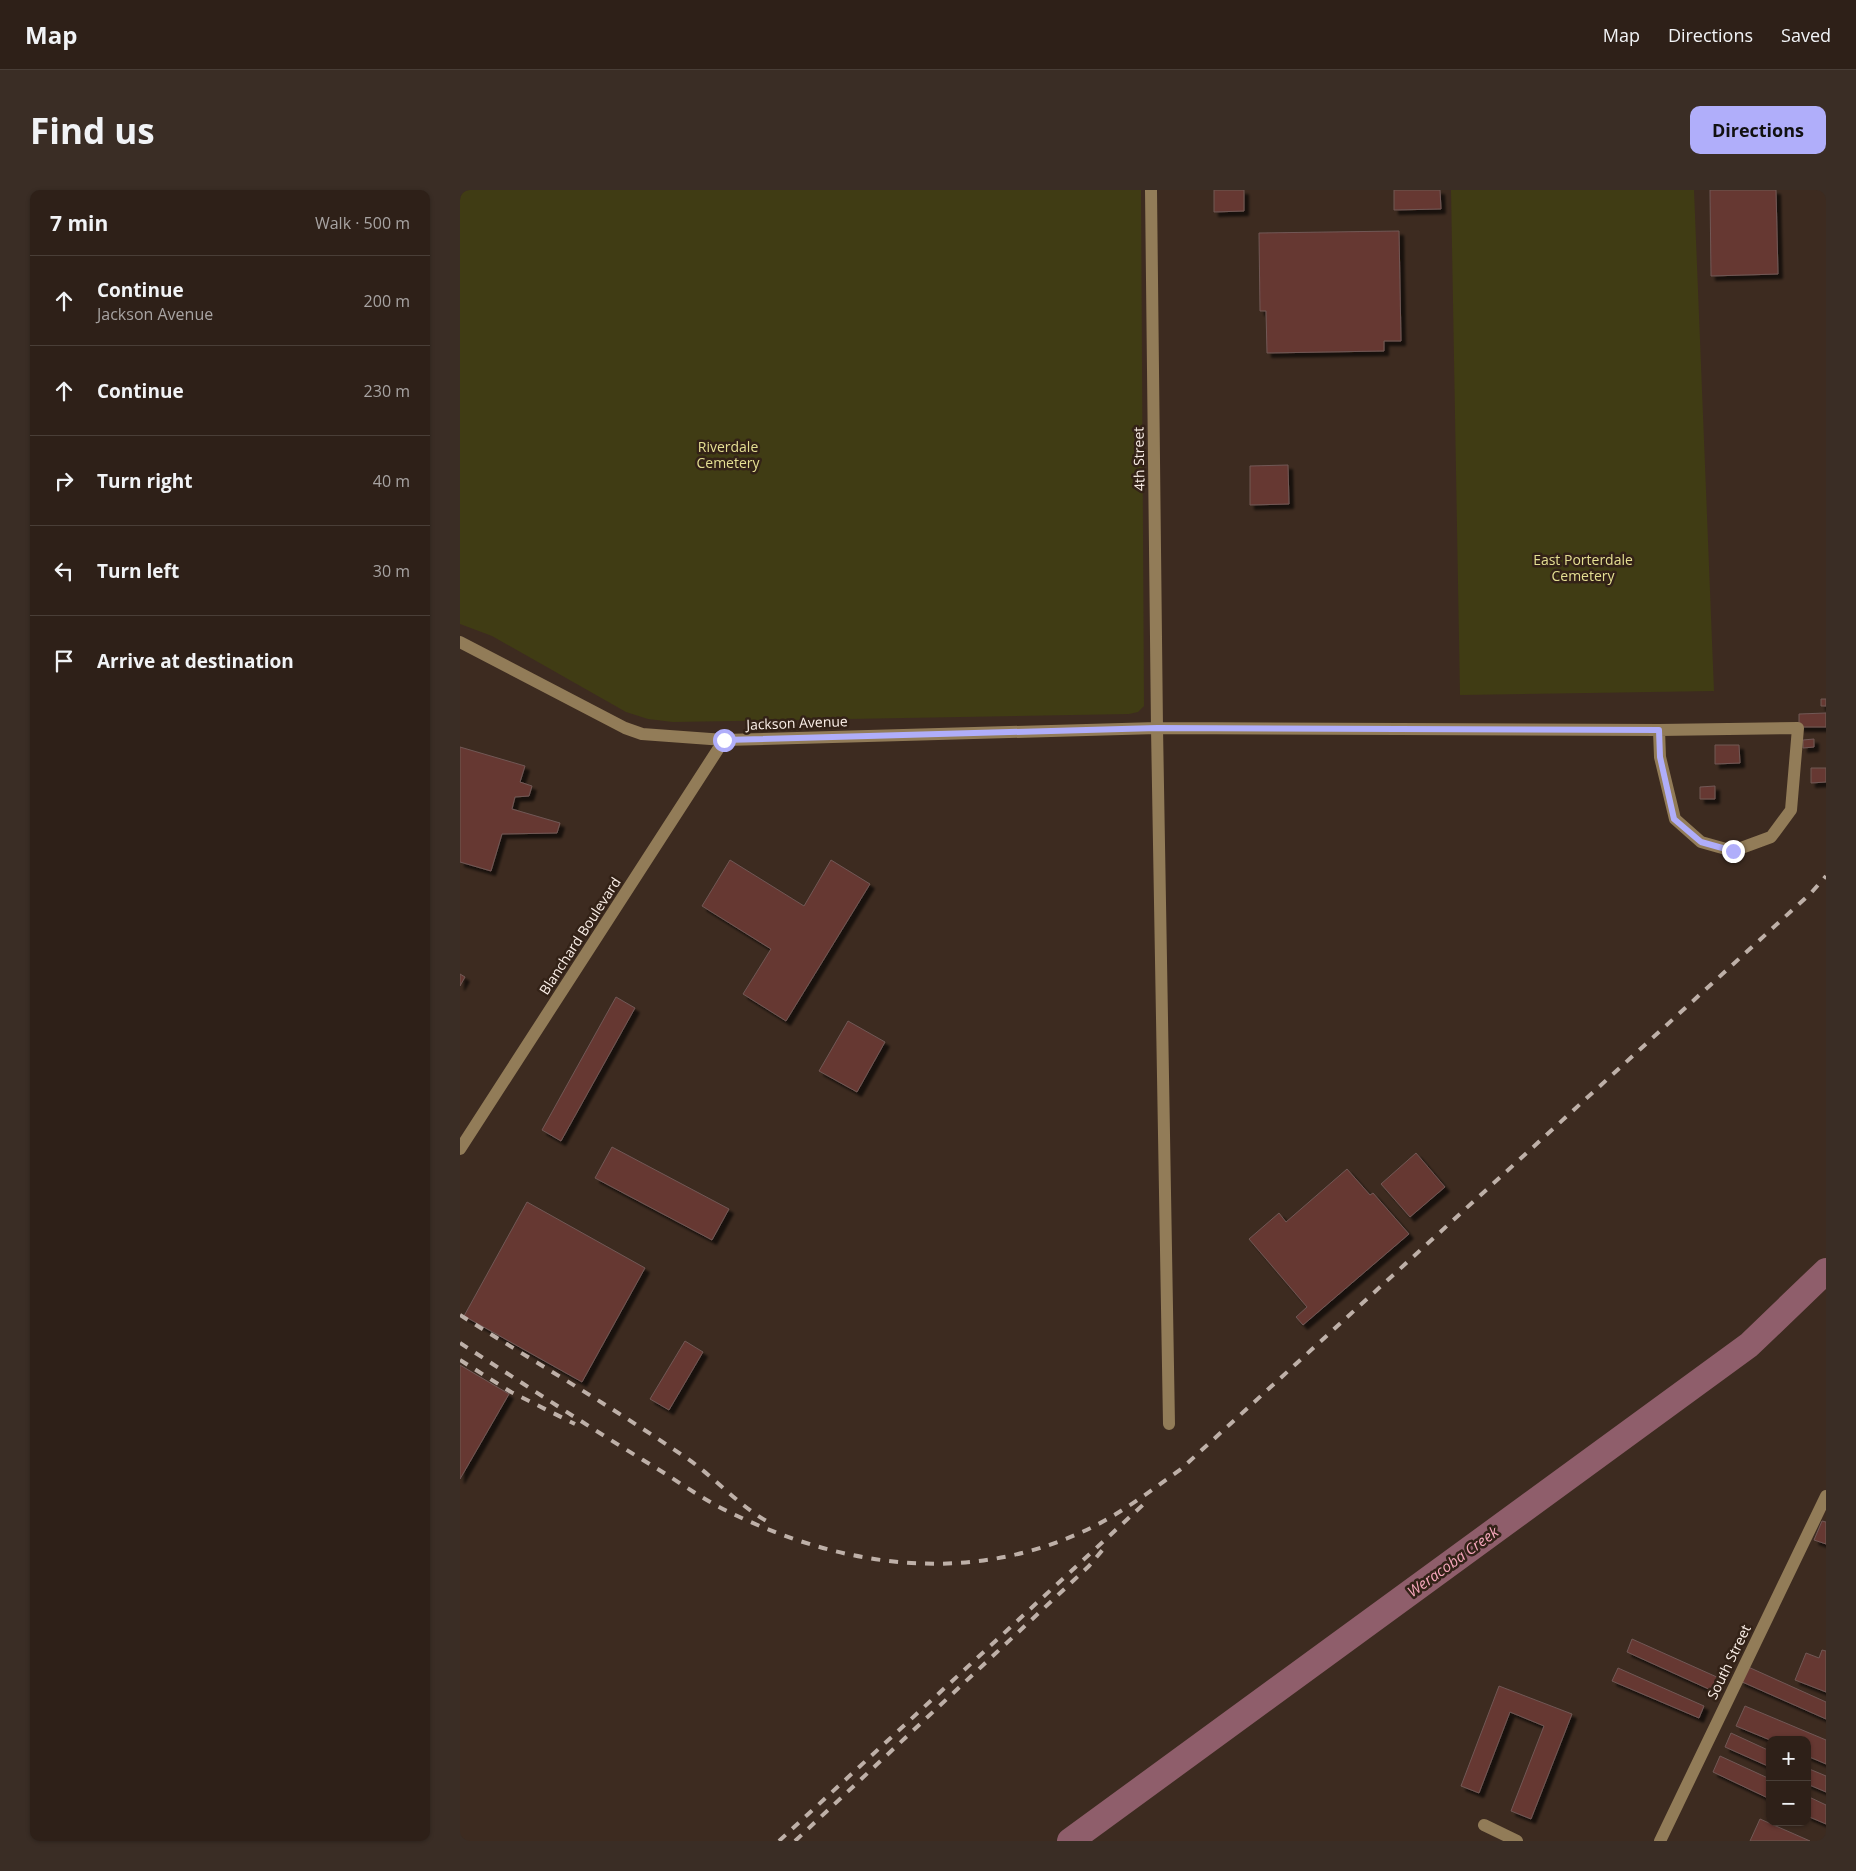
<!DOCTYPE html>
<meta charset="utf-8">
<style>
:root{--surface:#2e2018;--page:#3a2d25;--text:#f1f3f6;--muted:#a7a3a2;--line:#493e37;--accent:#b0aefa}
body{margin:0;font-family:"Open Sans",sans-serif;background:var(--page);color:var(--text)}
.controls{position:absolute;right:15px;bottom:15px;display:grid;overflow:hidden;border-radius:10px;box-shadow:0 1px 4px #0004}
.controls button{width:45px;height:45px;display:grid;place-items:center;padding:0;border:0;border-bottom:1px solid var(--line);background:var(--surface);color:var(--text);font:25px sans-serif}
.stop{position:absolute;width:15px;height:15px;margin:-11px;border:4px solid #b0aefa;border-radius:50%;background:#fff}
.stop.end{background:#b0aefa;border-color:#fff;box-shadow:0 1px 5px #0008}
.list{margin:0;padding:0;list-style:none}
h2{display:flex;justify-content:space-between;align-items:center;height:65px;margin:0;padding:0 20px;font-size:21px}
h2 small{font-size:16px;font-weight:400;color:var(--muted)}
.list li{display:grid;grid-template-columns:32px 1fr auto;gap:15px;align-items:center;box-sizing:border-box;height:90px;padding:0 20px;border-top:1px solid var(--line)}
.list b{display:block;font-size:19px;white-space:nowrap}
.list p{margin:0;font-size:16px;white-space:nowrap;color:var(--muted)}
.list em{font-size:16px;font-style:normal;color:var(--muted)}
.icon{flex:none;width:28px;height:28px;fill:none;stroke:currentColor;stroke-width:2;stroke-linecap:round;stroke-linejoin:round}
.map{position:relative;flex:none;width:1366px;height:1651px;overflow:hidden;border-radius:10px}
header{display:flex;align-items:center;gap:30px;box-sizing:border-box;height:70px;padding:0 25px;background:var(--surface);border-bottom:1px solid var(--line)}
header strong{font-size:24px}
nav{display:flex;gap:28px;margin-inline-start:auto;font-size:18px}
.intro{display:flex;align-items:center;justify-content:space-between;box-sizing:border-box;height:120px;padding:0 30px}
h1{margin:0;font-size:35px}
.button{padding:12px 22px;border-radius:10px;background:var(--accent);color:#111;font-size:18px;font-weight:700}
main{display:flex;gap:30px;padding:0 30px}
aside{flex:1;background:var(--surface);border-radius:10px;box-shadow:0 1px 4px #0004}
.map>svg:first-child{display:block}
</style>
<header>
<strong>Map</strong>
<nav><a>Map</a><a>Directions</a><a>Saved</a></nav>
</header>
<div class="intro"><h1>Find us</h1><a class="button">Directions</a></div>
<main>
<aside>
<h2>7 min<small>Walk · 500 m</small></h2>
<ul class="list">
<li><svg class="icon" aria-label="ahead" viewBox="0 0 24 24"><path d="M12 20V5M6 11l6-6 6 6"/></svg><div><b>Continue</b><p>Jackson Avenue</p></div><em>200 m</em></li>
<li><svg class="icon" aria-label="ahead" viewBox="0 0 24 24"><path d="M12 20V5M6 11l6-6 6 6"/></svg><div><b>Continue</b></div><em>230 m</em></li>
<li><svg class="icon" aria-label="right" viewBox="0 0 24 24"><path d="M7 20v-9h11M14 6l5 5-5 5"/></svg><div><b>Turn right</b></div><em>40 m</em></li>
<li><svg class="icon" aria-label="left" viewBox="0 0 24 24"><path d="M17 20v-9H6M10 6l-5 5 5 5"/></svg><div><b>Turn left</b></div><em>30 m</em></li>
<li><svg class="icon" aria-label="arrive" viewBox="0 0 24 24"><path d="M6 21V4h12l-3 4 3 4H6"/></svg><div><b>Arrive at destination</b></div></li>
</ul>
</aside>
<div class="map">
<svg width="1366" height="1651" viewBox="0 0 1366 1651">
<defs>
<filter id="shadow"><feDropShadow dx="4.5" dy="4.5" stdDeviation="1" flood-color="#0009"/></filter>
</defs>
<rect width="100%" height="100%" fill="#3d2b20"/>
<path fill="#403c14" d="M0 0H681L684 516 678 522 669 524 213 532 188 529 166 522 32 446 0 434Z
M991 0H1234L1254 501 1000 505Z"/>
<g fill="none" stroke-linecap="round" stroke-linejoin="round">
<path stroke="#8f5e6b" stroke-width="26" d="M610 1651 1289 1155 1366 1081"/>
</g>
<path fill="#663833" stroke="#715855" filter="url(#shadow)" d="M754 0H784V21L754 22Z
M934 0H980L981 19 934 20Z
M1250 0H1316L1318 84 1251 86Z
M939 41 941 151H924V161L807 163 806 121H800L799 43Z
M828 275 829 314 790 315V276Z
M1361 509H1366V516H1361Z
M1366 523V537H1339V524Z
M1354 549V557L1343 558V550Z
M1255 555H1279L1280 573 1255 574Z
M0 557 65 576 60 592 72 596 69 606 55 607 52 619 100 633 97 643 42 644 31 681 0 672Z
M1351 578H1366V592L1351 593Z
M1255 596V609H1240V597Z
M270 670 344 716 371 670 410 694 326 831 283 804 311 759 242 716Z
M0 784 5 787 0 796Z
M156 807 175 818 101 951 82 940Z
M388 831 425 852 397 902 359 881Z
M152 957 269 1019 252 1050 135 988Z
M956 963 985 997 950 1027 921 994Z
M887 979 910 1005 913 1003 949 1044 843 1135 836 1127 847 1117 789 1049 819 1023 826 1032Z
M67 1012 185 1078 122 1192 4 1126Z
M225 1151 243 1162 209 1220 190 1209Z
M0 1175 49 1204 0 1289Z
M1362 1331 1366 1332V1354L1354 1350Z
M1172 1449 1259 1488 1253 1501 1167 1462Z
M1362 1460 1366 1461V1502L1335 1490 1346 1463 1359 1468Z
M1286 1476 1366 1512V1529L1280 1491Z
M1158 1478 1244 1516 1239 1528 1152 1491Z
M1039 1496 1112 1524 1071 1629 1051 1621 1084 1536 1050 1522 1019 1603 1001 1596Z
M1285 1516 1366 1550V1574L1347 1566V1550H1310L1276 1536Z
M1271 1543 1310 1561V1577L1265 1557Z
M1260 1566 1310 1589V1609L1253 1582Z
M1347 1578 1366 1586V1602L1347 1594Z
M1347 1606 1366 1615V1634L1347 1626Z
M1300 1629 1350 1651H1290Z"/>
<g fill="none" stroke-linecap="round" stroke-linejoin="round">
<path stroke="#927c58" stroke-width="12" d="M691 0 697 538 709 1234
M0 452 165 538 182 544 264 550 697 538 1199 540
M1338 538 1331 620 1311 647 1273 661 1241 652 1215 629 1200 567 1199 540Z
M0 959 264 550
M1024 1635 1057 1651
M1200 1651 1366 1306"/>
<path stroke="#beb0a8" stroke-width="4" stroke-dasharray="9 9" stroke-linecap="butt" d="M0 1125C75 1172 152 1217 225 1267 255 1287 279 1317 312 1334
M0 1153C61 1192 121 1232 183 1270 212 1287 240 1308 269 1322 382 1377 505 1395 622 1342 658 1326 689 1302 721 1279L1351 703 1366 686
M0 1170 51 1202 115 1234
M319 1651 686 1312
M335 1651 629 1376 645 1357"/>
</g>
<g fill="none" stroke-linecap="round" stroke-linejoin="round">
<path stroke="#b0aefa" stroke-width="6" d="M264 550 697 538 1199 540 1200 567 1214 629 1241 652 1273 661"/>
</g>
<g text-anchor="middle" stroke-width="5" stroke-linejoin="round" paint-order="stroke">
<g font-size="14" fill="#e5df93" stroke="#332217">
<text x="268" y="262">Riverdale<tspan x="268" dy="16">Cemetery</tspan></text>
<text x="1123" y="375">East Porterdale<tspan x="1123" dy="16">Cemetery</tspan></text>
</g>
<g font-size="14" fill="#fbefe8" stroke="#332217">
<text transform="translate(679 269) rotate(-91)" y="5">4th Street</text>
<text transform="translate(337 533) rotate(-2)" y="5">Jackson Avenue</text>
<text transform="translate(120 746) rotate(-57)" y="5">Blanchard Boulevard</text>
<text transform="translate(1269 1472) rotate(-64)" y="5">South Street</text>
</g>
<g font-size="15" font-style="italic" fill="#f6a7bc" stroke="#332217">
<text transform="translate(993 1372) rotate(-36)" y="5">Weracoba Creek</text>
</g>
</g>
</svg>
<div class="controls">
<button>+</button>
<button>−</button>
</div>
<div class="stop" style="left:264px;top:550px"></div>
<div class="stop end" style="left:1273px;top:661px"></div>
</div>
</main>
